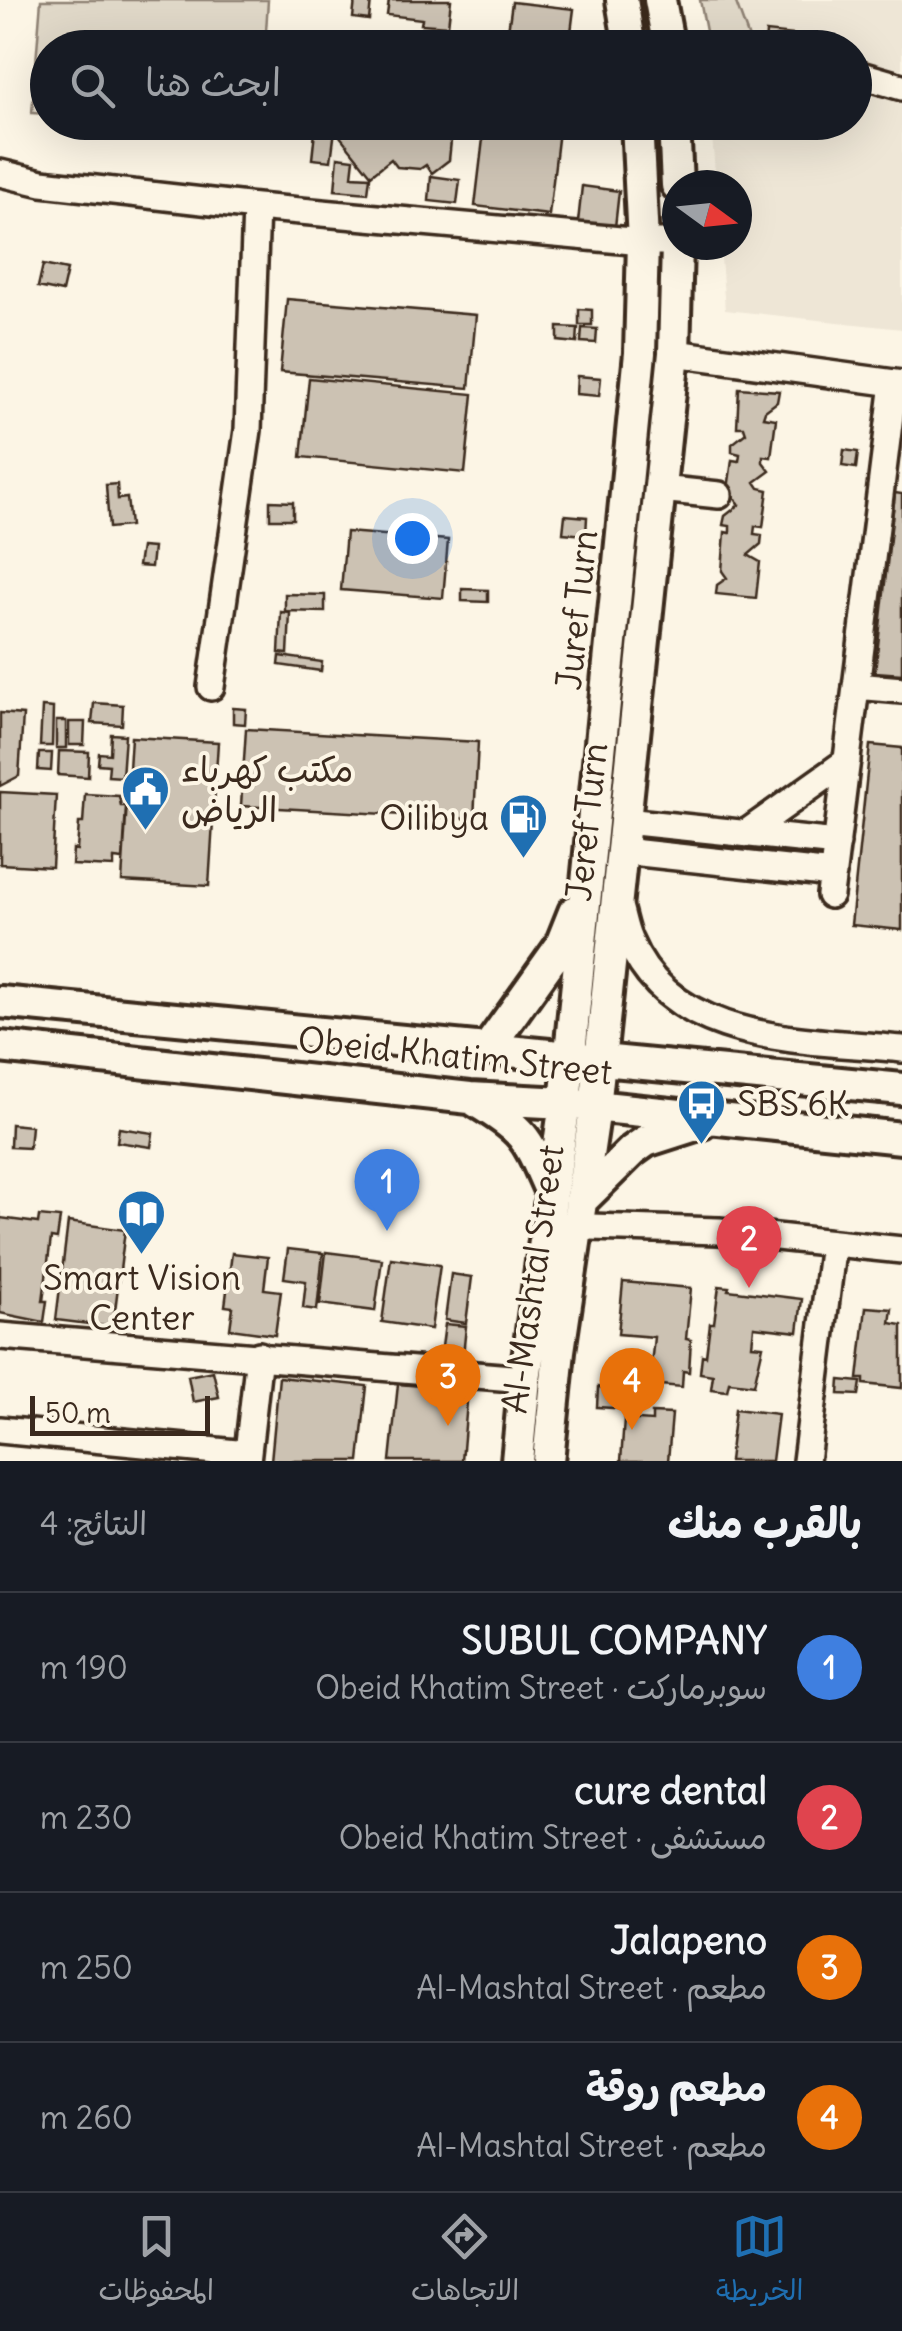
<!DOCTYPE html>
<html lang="ar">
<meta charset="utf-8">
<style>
:root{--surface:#171b24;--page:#242831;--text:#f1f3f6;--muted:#9ea1a6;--line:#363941;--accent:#1f6fb2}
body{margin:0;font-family:Delius,"Playpen Sans Arabic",sans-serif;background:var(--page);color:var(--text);direction:rtl}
.compass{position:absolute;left:662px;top:170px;width:90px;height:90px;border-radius:50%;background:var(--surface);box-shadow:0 10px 40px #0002;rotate:105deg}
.scale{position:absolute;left:30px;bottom:25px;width:180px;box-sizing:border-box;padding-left:10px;border:5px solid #3b2a1e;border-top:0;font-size:28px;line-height:35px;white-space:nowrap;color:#3b2a1e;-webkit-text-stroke:8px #fcf5e5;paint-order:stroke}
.you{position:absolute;left:412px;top:538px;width:35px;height:35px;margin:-25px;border:8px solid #fff;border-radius:50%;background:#1a73e8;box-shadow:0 0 0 15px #1a73e833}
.badge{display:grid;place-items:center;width:65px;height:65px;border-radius:50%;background:var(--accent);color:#fff;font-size:32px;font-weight:700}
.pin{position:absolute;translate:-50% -82px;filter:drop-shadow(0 2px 5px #0008)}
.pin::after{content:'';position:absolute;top:52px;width:35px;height:30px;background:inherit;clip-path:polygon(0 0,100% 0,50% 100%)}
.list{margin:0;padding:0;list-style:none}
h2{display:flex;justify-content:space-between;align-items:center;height:130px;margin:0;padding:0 40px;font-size:42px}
h2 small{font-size:32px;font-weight:400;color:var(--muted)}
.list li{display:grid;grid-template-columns:65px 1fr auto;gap:30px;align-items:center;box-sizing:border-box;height:150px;padding:0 40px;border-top:2px solid var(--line)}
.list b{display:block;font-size:38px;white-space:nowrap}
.list p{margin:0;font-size:32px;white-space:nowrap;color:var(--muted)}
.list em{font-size:32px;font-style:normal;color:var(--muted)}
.icon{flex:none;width:55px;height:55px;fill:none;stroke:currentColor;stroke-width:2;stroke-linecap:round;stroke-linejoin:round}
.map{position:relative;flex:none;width:902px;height:1461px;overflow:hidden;direction:ltr}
.search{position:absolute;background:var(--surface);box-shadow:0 10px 40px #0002;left:30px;right:30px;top:30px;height:110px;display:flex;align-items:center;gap:25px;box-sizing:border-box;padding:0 35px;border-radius:55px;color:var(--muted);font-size:38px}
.sheet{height:730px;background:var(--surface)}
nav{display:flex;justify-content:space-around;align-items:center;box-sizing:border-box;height:140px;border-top:2px solid var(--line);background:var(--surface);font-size:28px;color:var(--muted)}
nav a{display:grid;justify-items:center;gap:5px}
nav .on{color:var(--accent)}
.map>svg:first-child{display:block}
</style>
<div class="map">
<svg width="902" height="1461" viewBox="0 0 902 1461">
<rect width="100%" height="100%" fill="#fcf5e5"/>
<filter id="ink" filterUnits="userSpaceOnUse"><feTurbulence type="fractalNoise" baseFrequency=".01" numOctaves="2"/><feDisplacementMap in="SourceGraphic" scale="20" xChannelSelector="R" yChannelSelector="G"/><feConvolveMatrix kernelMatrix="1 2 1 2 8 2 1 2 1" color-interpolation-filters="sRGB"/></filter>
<g filter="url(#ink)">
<path fill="#eee6d6" d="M735 0H902V329L725 310 720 245H737V185H716L711 123 854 122V48L745 47 751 44Z"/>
<path fill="#e0d8c8" stroke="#8e8173" stroke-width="2.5" d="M41 0H268L265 47 48 48 47 114 32 113Z
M700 0H735L751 44 745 47H709Z"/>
<path fill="#ccc2b3" stroke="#3b2a1e" stroke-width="2.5" d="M355 0H371L369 20 353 18Z
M389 0H451L448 26 421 24 422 19 387 15Z
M512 2 574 9 569 48H499L500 30 508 31Z
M766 32 795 35 793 48H765Z
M468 35 478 48H429L431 41Z
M316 122H336L331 161 312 159Z
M336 122H453L449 160 432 173 426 165 420 169 397 167 391 159 371 175 335 130Z
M485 122H560L549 215 475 206Z
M338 157 354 159 352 176 370 177 368 193 335 190Z
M431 176 460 180 457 204 429 201Z
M582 186 619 191 615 227 578 222Z
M43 265 67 270 62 292 38 287Z
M287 299 476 315 469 388 280 372Z
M579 309 592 310V325H579Z
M558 327 578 328 577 343 558 341Z
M582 328 597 329 596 343 581 342Z
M577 376 601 378 599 396 576 394Z
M309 378 473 394 465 473 301 457Z
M739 388 779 391 777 402 765 411 763 417 776 419 771 457 763 456V462L770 471 755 482 759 488 768 490 763 527 755 526 754 534 762 535 761 544 748 555 760 562 756 598 716 594 717 585 727 578 722 571 725 532 730 533V526L723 525 725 516 739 505 734 497H727L732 460 739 461 740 454 732 452V444L746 433 744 427H737Z
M844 450 858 452 856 468 842 466Z
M117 484 118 499 127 498 130 526 109 528 106 485Z
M895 493 902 494V674L875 672Z
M270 501 293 502V519H270Z
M565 515 587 517 586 535 563 533Z
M346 532 448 540 443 598 341 590Z
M141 547 153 548 151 567 138 566Z
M462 589 488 590V602L462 601Z
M285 594 325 595V612L285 611Z
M281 612 290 613 288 654 279 653Z
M280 656 322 662 321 671 279 665Z
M94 703 123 705 122 725 92 723Z
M42 707 53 708 52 746H40Z
M233 708 246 709 245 724 233 723Z
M0 713 23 715 19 776 0 786Z
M56 721H66V748H56Z
M69 722H85L84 745H69Z
M246 729 478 742 474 819 241 806Z
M111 734 125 735 122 777 108 776 109 765 98 764 99 753 110 754Z
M131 737 218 742 209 886 122 881Z
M870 745 902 748V930L851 925Z
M59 751 89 752 88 777 58 775Z
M39 753H52L51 771 38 770Z
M0 792 56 795 52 867 0 864Z
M85 794 119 796 121 806H126L123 860 114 859V867L72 865 73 849 77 850 79 823H83Z
M11 1124 31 1126 29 1148 10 1147Z
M119 1128 153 1133 151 1147 117 1142Z
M0 1212V1218L38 1223 39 1216 60 1218 57 1239 51 1238 43 1301H47L44 1322 0 1313Z
M68 1222 125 1230 113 1327 56 1320Z
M288 1249 323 1253 317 1310 303 1308 306 1281 284 1278Z
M326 1252 382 1259 375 1311 320 1304Z
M232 1253 268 1257 264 1289 281 1291 275 1335 230 1329 233 1307 225 1306Z
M391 1258 440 1265 431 1329 382 1322Z
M451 1274 472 1277 466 1323 445 1320Z
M623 1282 691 1288 686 1339 691 1340 689 1372 683 1371 682 1387 649 1384 654 1337 618 1334Z
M719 1286 729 1287 728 1290 802 1299 798 1332 754 1327 752 1345 763 1346 754 1385 729 1382 727 1391 711 1389 713 1375 700 1373 702 1355 706 1356 710 1323H714Z
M866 1307 892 1309 890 1323 902 1325V1388L864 1384V1379H858Z
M445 1324 466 1326 463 1356 441 1354Z
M213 1371 219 1397 193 1402 188 1376Z
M279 1377 367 1386 359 1461H271Z
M840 1380 861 1382 859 1395 839 1394Z
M398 1384 468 1390 462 1461H390Z
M598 1387 631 1390 629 1409 597 1407Z
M735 1409 778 1414 772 1461H729Z
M652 1413 672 1414 668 1461H621L624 1419 652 1421Z"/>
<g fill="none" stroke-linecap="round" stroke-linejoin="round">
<defs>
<path id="minor" d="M854 73 902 87
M0 173 42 183 256 207 643 242H677
M674 353 902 384
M660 489 719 495
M856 686 902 690
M211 687 248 430 256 207
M625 821 837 843
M746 833 847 761
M622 851 833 874
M830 895 894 383
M618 903C622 915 624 929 629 940 673 1046 807 1039 902 1049
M558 1226 719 1231 902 1250
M0 1336 525 1379
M0 1430 247 1454
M247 1461 259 1355
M806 1461 833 1243"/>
<path id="major" d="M622 0 630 48
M660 0 669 48
M674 122 677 185
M0 1002 902 1089
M0 1047 470 1098 565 1103 902 1138
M488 1048 560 947 574 912
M477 1102C527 1132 527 1138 550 1190
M581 1201 632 1151 646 1141 702 1123
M517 1461 525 1379 565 1103 640 353 643 242 637 122
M548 1461 559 1351 595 1108 674 353 677 245"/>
</defs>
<use href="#minor" stroke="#3b2a1e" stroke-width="32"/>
<use href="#major" stroke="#3b2a1e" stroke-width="38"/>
<use href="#minor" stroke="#fcf5e5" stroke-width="25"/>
<use href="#major" stroke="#fcf5e5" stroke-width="30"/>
</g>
</g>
<defs>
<symbol id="civic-pin" viewBox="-11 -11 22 30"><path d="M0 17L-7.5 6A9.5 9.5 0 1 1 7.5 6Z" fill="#1f6fb2" stroke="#fcf5e5"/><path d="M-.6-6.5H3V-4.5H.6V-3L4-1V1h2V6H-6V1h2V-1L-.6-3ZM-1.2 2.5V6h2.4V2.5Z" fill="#fff"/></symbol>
<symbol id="fuel-pin" viewBox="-11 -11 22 30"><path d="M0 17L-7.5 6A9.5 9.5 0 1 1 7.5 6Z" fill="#1f6fb2" stroke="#fcf5e5"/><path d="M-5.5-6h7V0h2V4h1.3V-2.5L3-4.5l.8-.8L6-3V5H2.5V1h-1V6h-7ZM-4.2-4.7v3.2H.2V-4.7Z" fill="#fff"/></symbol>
<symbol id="bus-pin" viewBox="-11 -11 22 30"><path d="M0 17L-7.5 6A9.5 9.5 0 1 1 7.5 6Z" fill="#1f6fb2" stroke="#fcf5e5"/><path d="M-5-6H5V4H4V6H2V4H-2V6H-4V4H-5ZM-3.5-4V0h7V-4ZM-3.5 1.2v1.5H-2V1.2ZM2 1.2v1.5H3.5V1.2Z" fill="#fff"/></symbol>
<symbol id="library-pin" viewBox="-11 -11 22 30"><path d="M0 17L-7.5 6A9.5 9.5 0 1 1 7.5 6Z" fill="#1f6fb2" stroke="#fcf5e5"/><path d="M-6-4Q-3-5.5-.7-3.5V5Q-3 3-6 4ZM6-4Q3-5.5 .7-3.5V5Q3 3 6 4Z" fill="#fff"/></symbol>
</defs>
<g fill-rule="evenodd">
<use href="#civic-pin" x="118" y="762" width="55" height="75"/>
<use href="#fuel-pin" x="496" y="790" width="55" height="75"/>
<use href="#bus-pin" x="674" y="1076" width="55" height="75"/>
<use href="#library-pin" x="114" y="1186" width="55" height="75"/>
</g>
<g text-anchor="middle" stroke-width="8" stroke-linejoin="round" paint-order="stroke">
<g font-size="35" fill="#3b2a1e" stroke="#fcf5e5">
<text transform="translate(577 610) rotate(-84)" y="12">Juref Turn</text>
<text transform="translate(587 822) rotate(-84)" y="12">Jeref Turn</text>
<text transform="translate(455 1056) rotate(6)" y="12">Obeid Khatim Street</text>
<text transform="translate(533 1279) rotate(-82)" y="12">Al-Mashtal Street</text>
</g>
<g font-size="35" fill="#3b2a1e" stroke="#fcf5e5" text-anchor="start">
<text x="181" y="782">مكتب كهرباء<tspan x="181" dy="40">الرياض</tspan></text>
<text x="489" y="830" text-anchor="end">Oilibya</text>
<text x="737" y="1116">SBS 6K</text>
<text x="142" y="1290" text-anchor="middle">Smart Vision<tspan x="142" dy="40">Center</tspan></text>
</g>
</g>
</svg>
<svg class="compass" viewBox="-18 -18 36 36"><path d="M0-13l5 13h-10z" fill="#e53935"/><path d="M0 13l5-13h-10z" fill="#9ea1a6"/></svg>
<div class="scale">50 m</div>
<div class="you"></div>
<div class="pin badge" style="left:387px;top:1231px;background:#3f7fe0">1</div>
<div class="pin badge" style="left:749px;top:1288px;background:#e0444e">2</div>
<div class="pin badge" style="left:448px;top:1426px;background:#e8710a">3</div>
<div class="pin badge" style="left:632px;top:1430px;background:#e8710a">4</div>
<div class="search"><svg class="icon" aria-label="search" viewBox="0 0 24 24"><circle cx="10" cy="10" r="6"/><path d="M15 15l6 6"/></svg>ابحث هنا</div>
</div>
<section class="sheet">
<h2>بالقرب منك<small>النتائج: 4</small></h2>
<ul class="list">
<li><span class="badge" style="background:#3f7fe0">1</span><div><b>SUBUL COMPANY</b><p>سوبرماركت · Obeid Khatim Street</p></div><em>190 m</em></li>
<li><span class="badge" style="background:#e0444e">2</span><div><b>cure dental</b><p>مستشفى · Obeid Khatim Street</p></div><em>230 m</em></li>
<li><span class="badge" style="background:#e8710a">3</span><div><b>Jalapeno</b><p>مطعم · Al-Mashtal Street</p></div><em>250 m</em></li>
<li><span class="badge" style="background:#e8710a">4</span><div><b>مطعم روقة</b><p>مطعم · Al-Mashtal Street</p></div><em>260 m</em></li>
</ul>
</section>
<nav>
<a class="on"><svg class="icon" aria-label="map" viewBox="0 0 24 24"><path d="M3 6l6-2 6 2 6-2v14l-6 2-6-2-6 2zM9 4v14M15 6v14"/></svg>الخريطة</a>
<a><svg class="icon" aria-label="directions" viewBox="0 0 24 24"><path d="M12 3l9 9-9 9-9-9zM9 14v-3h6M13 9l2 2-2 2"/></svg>الاتجاهات</a>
<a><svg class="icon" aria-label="saved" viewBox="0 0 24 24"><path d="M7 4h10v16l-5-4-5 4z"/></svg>المحفوظات</a>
</nav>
